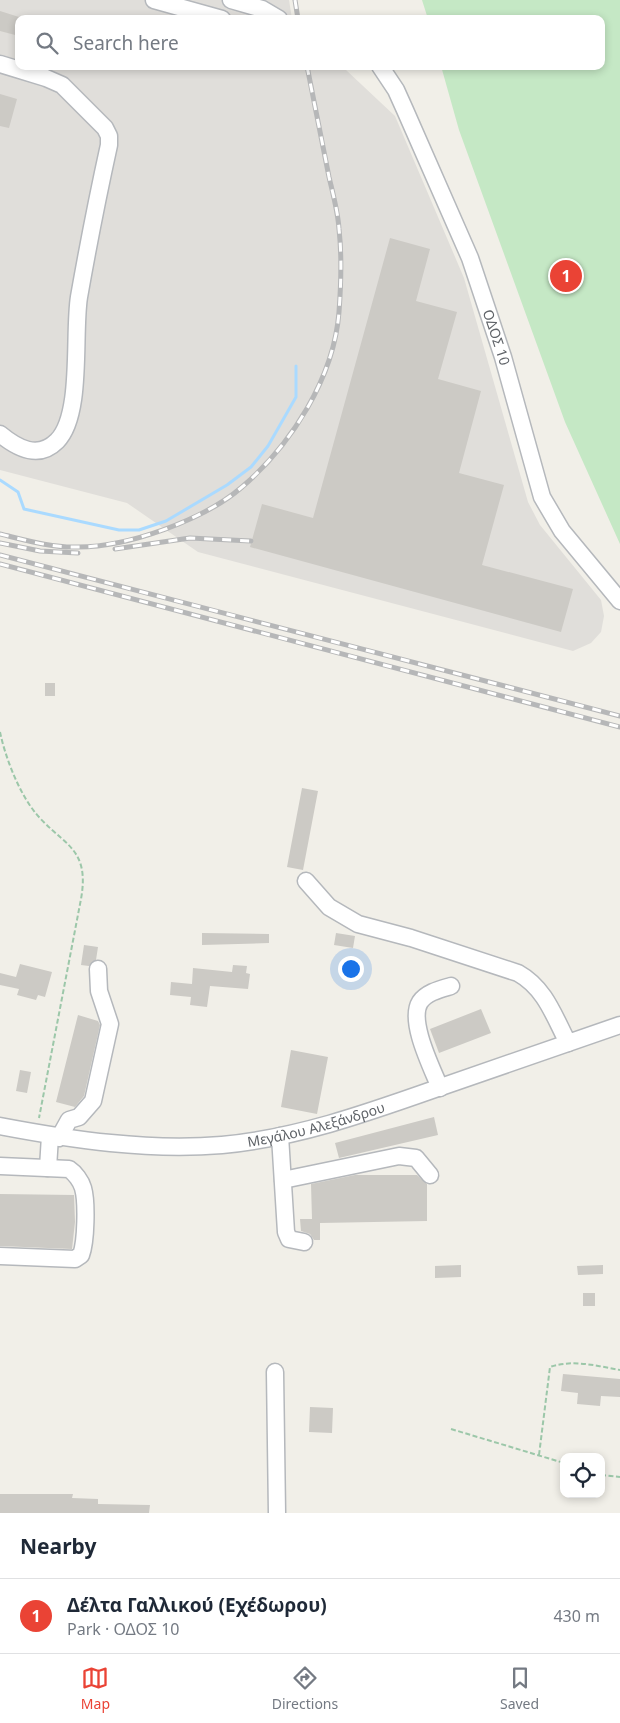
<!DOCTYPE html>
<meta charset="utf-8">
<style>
:root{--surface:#fff;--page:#f6f6f7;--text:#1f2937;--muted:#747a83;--line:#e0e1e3;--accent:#ea4335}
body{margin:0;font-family:"Noto Sans",sans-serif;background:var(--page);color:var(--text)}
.controls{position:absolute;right:15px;bottom:15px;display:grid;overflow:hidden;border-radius:10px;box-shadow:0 2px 8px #0003}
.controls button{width:45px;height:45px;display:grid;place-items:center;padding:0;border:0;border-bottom:1px solid var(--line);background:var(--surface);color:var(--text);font:25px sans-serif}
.you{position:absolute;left:350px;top:968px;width:18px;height:18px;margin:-12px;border:4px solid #fff;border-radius:50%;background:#1a73e8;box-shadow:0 0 0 8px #1a73e833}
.badge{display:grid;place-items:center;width:32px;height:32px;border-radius:50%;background:var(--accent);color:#fff;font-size:16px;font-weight:700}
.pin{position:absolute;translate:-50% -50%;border:2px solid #fff;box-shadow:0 1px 5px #0006}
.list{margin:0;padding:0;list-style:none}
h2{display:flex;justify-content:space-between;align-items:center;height:65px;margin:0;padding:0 20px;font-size:21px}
h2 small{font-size:16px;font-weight:400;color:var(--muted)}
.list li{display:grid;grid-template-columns:32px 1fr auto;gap:15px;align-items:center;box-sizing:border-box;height:75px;padding:0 20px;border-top:1px solid var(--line)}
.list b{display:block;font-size:19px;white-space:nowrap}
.list p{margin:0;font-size:16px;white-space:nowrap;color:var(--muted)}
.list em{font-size:16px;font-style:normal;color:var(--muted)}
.icon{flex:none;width:28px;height:28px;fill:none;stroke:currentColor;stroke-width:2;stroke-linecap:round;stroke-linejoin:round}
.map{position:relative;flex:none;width:620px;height:1513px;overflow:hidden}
.search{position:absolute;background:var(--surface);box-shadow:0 2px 8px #0003;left:15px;right:15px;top:15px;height:55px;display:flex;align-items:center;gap:12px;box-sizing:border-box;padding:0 18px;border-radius:10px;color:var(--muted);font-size:19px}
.sheet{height:140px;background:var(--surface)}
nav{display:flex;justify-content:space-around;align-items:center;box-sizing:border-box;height:70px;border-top:1px solid var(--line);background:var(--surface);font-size:14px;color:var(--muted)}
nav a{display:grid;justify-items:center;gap:2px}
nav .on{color:var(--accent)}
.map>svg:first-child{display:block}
</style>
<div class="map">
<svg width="620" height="1513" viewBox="0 0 620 1513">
<rect width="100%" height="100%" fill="#f1efe8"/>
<path fill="#e0deda" d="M0 0H289L292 19H19V66H334L346 70 395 116 464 278 528 502 540 525 601 600 604 616 601 632 591 643 573 651 198 552 127 503 0 470Z"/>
<path fill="#c5e8c5" d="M422 0H620V544L565 422 459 130 441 66H601V19H428Z"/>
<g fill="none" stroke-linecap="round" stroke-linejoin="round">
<path stroke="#aadaff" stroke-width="3" d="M0 480 18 492 24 509 119 530H139L166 521 227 485 251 467 268 446 296 397V366"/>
</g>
<path fill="#cccac5" d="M0 11 19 17V36L0 31Z
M0 94 17 99 9 128 0 126Z
M390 238 430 249 416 301 457 312 438 379 481 391 459 473 504 485 482 565 573 589 561 632 250 547 262 504 313 518Z
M45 683H55V696H45Z
M302 788 318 791 303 870 287 867Z
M202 933 269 934V943L202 945Z
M336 933 355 936 353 948 334 945Z
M84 945 98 947 96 960 89 966 81 965Z
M20 964 52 972 45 997 38 995 36 1000 17 995 19 989 0 985V973L16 977Z
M233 965 247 966 246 973 250 974 248 989 210 986 207 1007 190 1005 191 997 170 995 171 982 192 984 193 968 232 972Z
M481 1009 491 1033 439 1053 430 1029Z
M78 1015 98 1021 100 1025 84 1096 75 1107 56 1102Z
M291 1050 328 1057 317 1114 281 1107Z
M20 1070 31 1072 27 1093 16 1091Z
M434 1117 438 1135 339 1158 335 1143Z
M355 1175H417L427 1184V1221L320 1223V1240H314L310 1234 301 1231 300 1219H312L311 1184Z
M0 1194 74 1195 75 1222 72 1249 0 1246Z
M461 1265V1277L435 1278V1266Z
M603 1265V1274L578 1275 577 1266Z
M583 1293H595V1306H583Z
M563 1374 620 1379V1397L601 1396 600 1406 577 1404 578 1393 561 1391Z
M310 1407 333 1408 332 1433 309 1432Z
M0 1494H73L72 1498 98 1499V1504L150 1505 149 1513H0Z"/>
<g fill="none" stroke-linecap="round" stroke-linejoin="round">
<defs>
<g id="minor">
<path d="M154 0 222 19"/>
<path d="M231 0 262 9 279 19"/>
<path d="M0 64 46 78 62 85 105 128 109 136V145C98 195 88 246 79 297 73 334 83 415 57 441 38 460 17 448 0 434"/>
<path id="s1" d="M380 66 396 90 405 110 470 258 503 357 542 497 562 531 620 601"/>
<path d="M306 881 329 907 358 924 411 938 518 973C545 988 554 1016 568 1043"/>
<path d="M440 1088C432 1068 408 1021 420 1002 427 992 441 989 451 986"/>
<path id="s2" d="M0 1126C74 1140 147 1151 222 1145 297 1138 367 1113 438 1088 498 1067 559 1046 620 1025"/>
<path d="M280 1136 286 1232 289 1239 304 1242"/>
<path d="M59 1138 69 1120 79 1117 93 1101 110 1024 99 991 98 969"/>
<path d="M0 1166 69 1169C75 1173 81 1181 83 1188 87 1202 86 1242 81 1255L75 1259 0 1256"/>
<path d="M48 1168 50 1136"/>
<path d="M283 1180 399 1156 416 1158 430 1175"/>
<path d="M275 1372 277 1513"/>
</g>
</defs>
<use href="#minor" stroke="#b5b8bc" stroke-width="19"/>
<path stroke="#9cc7a9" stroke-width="2" stroke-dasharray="5 2.5" stroke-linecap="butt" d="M0 732C5 756 17 787 31 807 58 845 91 843 81 899L39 1118
M451 1429 564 1463
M539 1455 550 1367C573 1359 597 1366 620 1370
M601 1475 620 1477"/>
<use href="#minor" stroke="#fff" stroke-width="16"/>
<defs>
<path id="rail" d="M295 0 298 19
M0 534C25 540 52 548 78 547 128 547 204 520 242 487 291 445 334 378 339 312 341 285 342 256 339 229 338 212 333 194 329 177 322 140 314 103 307 66
M0 543 40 551 78 553
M115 549 190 538 251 541
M0 555 620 716
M0 564 620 727"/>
</defs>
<use href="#rail" stroke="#b6b7b8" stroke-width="5"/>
<use href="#rail" stroke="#fff" stroke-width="3" stroke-dasharray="9" stroke-linecap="butt"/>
</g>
<g text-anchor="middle" stroke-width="4.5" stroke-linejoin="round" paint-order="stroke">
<g font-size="14" fill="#5f6368" stroke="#fff">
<text dy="5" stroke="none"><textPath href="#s1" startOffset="296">ΟΔΟΣ 10</textPath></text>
<text dy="5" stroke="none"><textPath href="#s2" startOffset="320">Μεγάλου Αλεξάνδρου</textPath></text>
</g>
</g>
</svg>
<div class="controls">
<button><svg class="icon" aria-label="locate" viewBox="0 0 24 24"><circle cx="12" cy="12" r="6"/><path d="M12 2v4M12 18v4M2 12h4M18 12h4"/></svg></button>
</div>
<div class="you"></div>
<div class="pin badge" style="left:566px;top:276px">1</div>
<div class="search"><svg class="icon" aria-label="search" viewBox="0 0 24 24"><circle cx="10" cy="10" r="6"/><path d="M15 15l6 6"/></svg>Search here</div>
</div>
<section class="sheet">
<h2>Nearby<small></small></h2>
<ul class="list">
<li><span class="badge">1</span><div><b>Δέλτα Γαλλικού (Εχέδωρου)</b><p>Park · ΟΔΟΣ 10</p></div><em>430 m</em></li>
</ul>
</section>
<nav>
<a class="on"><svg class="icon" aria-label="map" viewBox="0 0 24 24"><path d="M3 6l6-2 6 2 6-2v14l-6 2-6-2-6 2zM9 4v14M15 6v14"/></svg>Map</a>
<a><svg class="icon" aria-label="directions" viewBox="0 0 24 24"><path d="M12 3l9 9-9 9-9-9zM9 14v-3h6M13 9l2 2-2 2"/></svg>Directions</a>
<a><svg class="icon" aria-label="saved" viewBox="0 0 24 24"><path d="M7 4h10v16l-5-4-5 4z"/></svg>Saved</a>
</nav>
